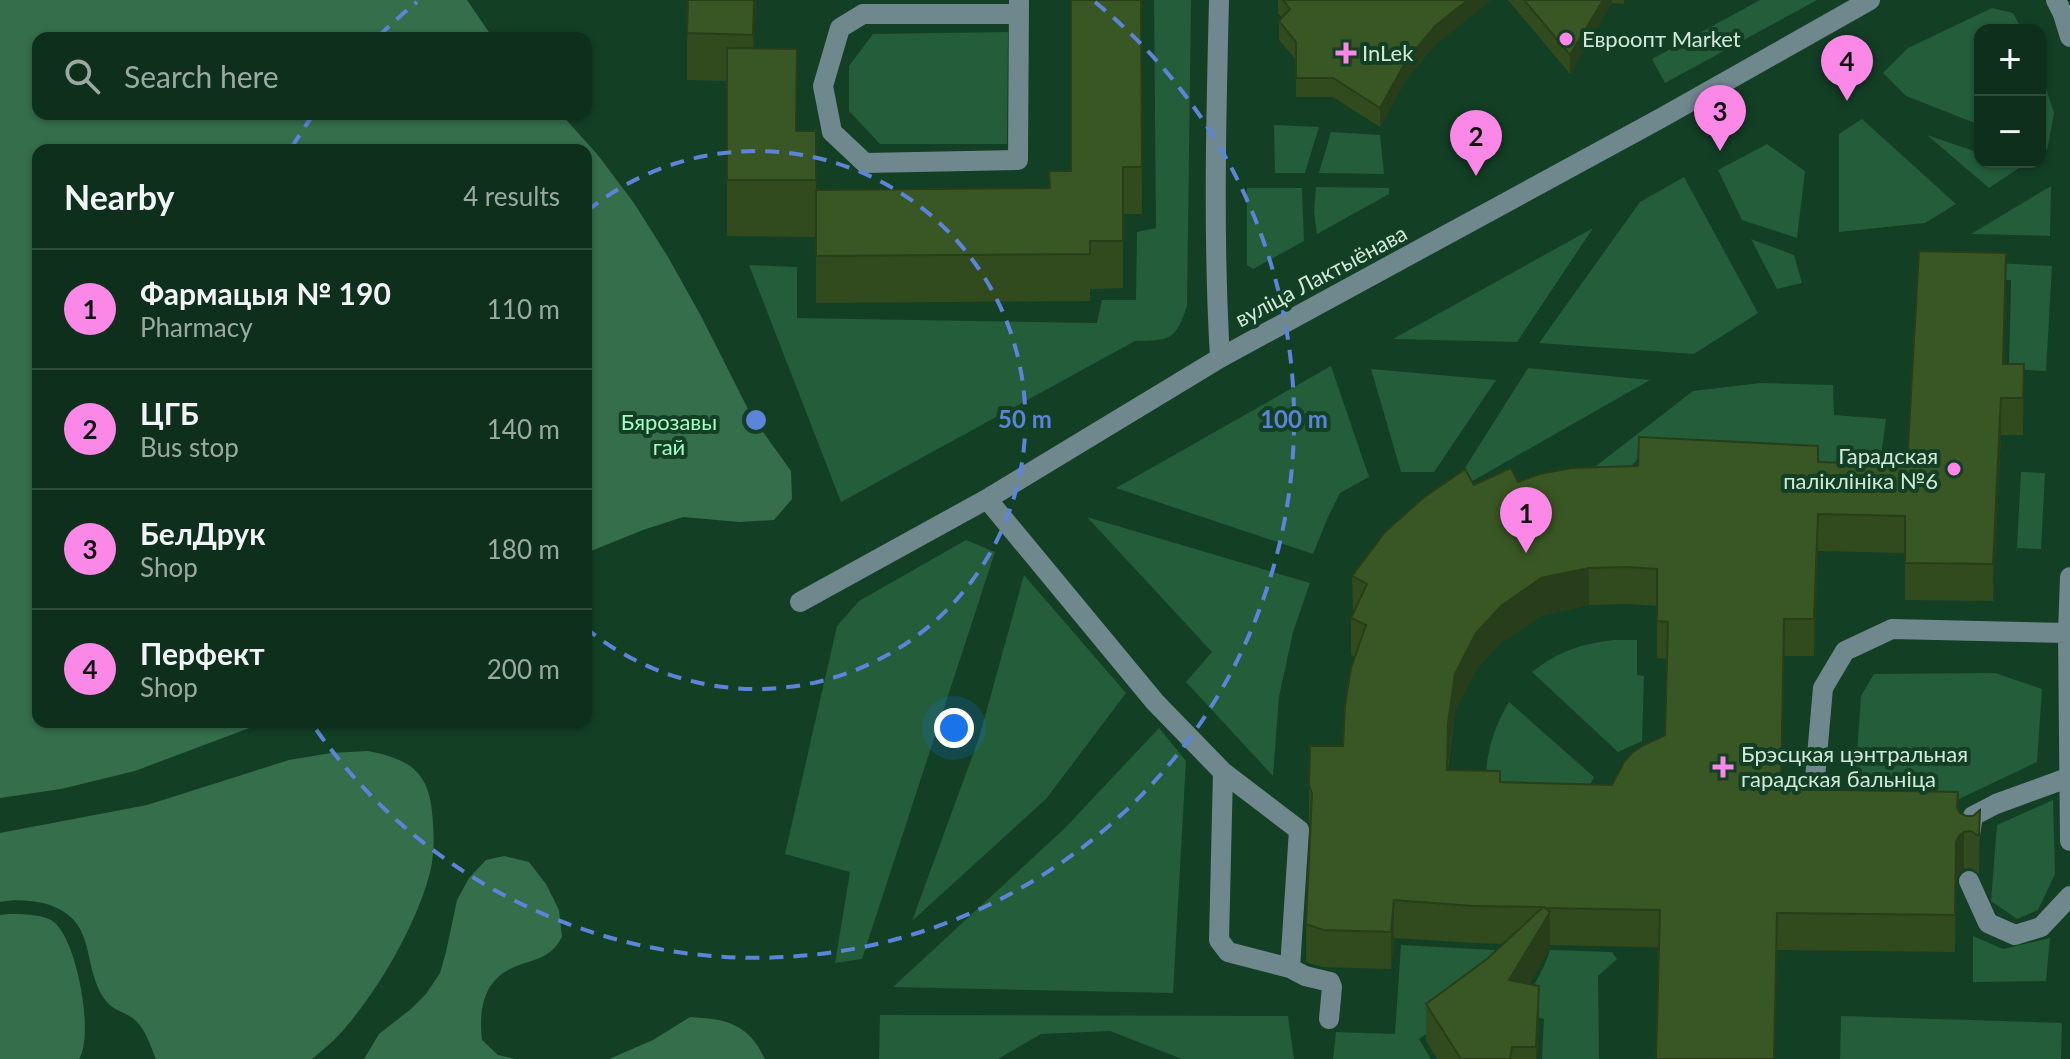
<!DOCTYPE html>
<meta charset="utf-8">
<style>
:root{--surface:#0e2f1c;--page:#173725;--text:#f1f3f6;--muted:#9ba9a3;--line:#2e4a3b;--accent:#fb87e6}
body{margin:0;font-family:Lato,sans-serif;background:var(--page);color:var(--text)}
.controls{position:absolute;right:24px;top:24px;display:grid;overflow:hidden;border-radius:16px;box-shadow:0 2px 6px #0004}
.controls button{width:72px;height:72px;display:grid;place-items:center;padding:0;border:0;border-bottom:2px solid var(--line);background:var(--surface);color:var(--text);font:40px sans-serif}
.you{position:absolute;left:954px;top:728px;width:28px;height:28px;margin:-20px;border:6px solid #fff;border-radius:50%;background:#1a73e8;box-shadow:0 0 0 12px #1a73e833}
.badge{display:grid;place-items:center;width:52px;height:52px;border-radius:50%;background:var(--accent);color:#111;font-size:26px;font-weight:700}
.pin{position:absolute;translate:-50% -66px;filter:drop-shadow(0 2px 4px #0008)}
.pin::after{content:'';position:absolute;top:42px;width:28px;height:24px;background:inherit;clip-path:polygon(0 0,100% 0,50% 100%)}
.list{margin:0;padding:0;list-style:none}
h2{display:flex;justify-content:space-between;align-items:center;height:104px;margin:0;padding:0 32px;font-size:34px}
h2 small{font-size:26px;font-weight:400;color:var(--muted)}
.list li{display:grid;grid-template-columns:52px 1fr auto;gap:24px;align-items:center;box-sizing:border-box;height:120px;padding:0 32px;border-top:2px solid var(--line)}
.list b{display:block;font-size:30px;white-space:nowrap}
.list p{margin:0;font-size:26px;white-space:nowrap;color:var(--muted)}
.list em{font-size:26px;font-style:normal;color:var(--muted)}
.icon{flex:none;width:44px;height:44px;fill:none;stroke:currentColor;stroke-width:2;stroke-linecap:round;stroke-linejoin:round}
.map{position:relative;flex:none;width:2070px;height:1059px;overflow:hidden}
.search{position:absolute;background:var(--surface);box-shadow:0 2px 6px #0004;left:32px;top:32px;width:560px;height:88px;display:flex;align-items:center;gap:20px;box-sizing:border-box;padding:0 28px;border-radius:16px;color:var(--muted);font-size:30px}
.panel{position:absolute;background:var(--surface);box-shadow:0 2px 6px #0004;left:32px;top:144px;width:560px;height:584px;border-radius:16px}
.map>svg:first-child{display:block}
</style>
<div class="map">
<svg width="2070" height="1059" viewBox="0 0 2070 1059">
<rect width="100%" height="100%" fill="#133f25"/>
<path fill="#235d3a" d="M1154 0H1191L1187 306C1175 341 1171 340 1135 341L841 502 749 265 797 267V318L1097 323 1102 300H1136L1137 232 1156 228Z
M1760 0H1817L1665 83 1652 59Z
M1992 8 2013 13 2022 30H1980V125L1906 96 1883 73 1908 48Z
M1008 32 1007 144H880L849 111V66L873 34Z
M2040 70 2054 113 2047 150 2040 148Z
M1862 119 1956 204 1925 223 1839 232V134Z
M1274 125 1319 127 1305 173H1275Z
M1331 132 1380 135 1384 174 1319 173Z
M1927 135 1980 153V162H2009L2022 166 1989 188Z
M1767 144 1805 171 1797 238 1742 220 1718 170Z
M1684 177 1758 313 1694 354 1539 343 1640 202Z
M2051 186 2050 236 1971 234Z
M1316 187 1389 188V194L1317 234 1314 212Z
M1247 188H1302L1304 241 1253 269 1247 265Z
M1593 228 1517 342 1393 339Z
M1751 239 1794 255 1802 283 1777 289Z
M1936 260 2052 266 2046 371 2009 369 2011 280 1935 277Z
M1331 366 1369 477 1340 493 1328 517 1313 554 1116 488Z
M1528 368 1650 380 1448 495Z
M1371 369 1496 380 1434 472H1401Z
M1760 383 1833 385 1834 415 1886 419 1878 477 1831 462 1638 459 1610 488 1574 483 1693 391Z
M2021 472 2045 473 2041 549 2017 548Z
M1087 517 1310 583 1293 632 1279 697 1273 776 1186 682 1212 652Z
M966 540 995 552 862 959 835 963 850 872 785 854 837 626 859 601Z
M1024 575 1126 693 1046 799 912 921 979 738Z
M1614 640H1637V675L1644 676 1642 741 1618 752 1532 672C1559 651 1580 644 1614 640Z
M1995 673 2042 689 2037 762 1923 816 1853 811 1861 696 1874 674Z
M1509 702 1594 777 1588 789 1485 788C1486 755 1492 730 1509 702Z
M1159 728 1186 761 1173 993 893 987 1065 828Z
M2053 800 2055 874 2038 910 2017 919 1991 901 1997 825Z
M1973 936 2003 949 2050 938 2046 981 1973 982Z
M1401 945 1512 951 1432 1030 1419 1039 1431 1059H1333L1336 1032 1395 1034Z
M1550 950 1612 952 1617 959 1598 976 1599 1059H1542L1544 1019 1517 1014C1529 993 1543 973 1550 950Z
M880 1015 1288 1016 1294 1059H1182L1110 1031 1041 1034 998 1059H879Z
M1841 1016 2062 1023 2061 1059H1840Z"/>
<path fill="#346e4a" d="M0 0H467L493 38H38V114H561L597 154 634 203 668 257 701 316 751 415 791 471 792 499 774 520 739 522 683 517 643 530 586 553V150H38V722H265L135 771 61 789 0 798Z
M368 751C415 760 431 775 433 824 434 838 434 854 431 868 419 922 374 999 335 1039 328 1046 320 1052 312 1059H156C150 1045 145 1026 131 1017 122 1011 113 1010 106 1001 79 964 101 919 43 903 29 900 14 899 0 902V833L147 805 289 760 331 753Z
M504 856 529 862 546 884 559 910 562 937C559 942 555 948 550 952 539 961 522 962 510 969 482 983 479 1013 482 1040L498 1055 515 1059H364L379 1034 411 1009 426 994 440 973 446 952 457 900 469 878 486 860Z
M8 914C21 914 39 914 51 920 76 933 95 1035 79 1059H0V915Z
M690 1017C726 1019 748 1023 765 1059H609L653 1040Z"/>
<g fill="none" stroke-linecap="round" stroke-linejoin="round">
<path stroke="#6f888e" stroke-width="20" d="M1219 0C1216 120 1213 239 1220 358
M2056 0 2063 14 2070 37
M1019 14H863L840 28 823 86 832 132 865 163 1018 160 1019 0
M987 499 1155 702 1223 772 1219 940 1228 952 1290 968 1305 976 1330 982 1332 987 1329 1019
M2070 577 2068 633 2070 841
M800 602 987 499 1220 358 1663 117 1870 0
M1223 772 1299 830 1290 968
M1813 801 1823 688 1845 651 1892 629 2068 633
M1970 835 1973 816 1996 804 2070 777
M1969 881 1988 923 2015 935 2041 927 2070 896"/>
</g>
<path fill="#314b1f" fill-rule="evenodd" d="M756 0 754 48 796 131H816V190L1049 188 1071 171 1141 0 1142 214H1123V288L1090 289V301L816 303V237L727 236V81L687 80V33Z
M1278 0H1491L1435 45 1406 80 1380 127 1333 97H1296V60L1279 40V21L1282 18 1278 13Z
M1508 0H1624V4L1612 3 1570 74Z
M2006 290 2004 364H2024L2023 435H2001L1993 601 1905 600V553L1818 551 1814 656H1784L1781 789 1958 809 1960 813 1966 816H1973L1980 810 1979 874 1971 868 1964 869 1959 873 1956 879 1955 952 1777 950 1550 945V949L1529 984 1539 1024 1537 1059H1437L1426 1041V1004L1487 959 1504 944 1473 943 1394 938 1391 969 1323 967 1306 962V924L1310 826 1309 822V785L1343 746 1355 657 1351 655V618L1353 613 1352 576 1474 485 1818 462 1907 465ZM1627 604 1657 606V658L1667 659 1665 735 1612 785 1500 782 1448 770 1455 711 1476 670 1501 643 1541 616 1589 605Z"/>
<path fill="#283d19" d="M754 0H756L753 82V35Z
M1468 0H1491L1435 45 1406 80 1380 127V108L1406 61 1435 26Z
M1603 0H1612V3L1570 74V55Z
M2006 253V290L2003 401V364Z
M2024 364V402L2023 435V398Z
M2001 398V435L1993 601V564Z
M1818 514V551L1814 656V619Z
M1589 568V605L1541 616 1501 643 1476 670 1455 711 1448 761 1447 807 1448 723 1455 674 1476 633 1501 606 1541 578Z
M1958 792V829L1959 836 1964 832V869L1959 873 1956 879 1955 952 1957 808Z
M1394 900V938L1391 969V932Z
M1550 912V949L1509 1017V980Z
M1777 913V950L1774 1059Z
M1539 986V1024L1537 1059H1536Z"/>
<path fill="#395724" stroke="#283d19" stroke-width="2" fill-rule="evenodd" d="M688 0H754L753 35 687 33Z
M1071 0H1141L1142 167H1123V241H1090V254L816 256V190L1050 188 1049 171H1071Z
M1283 0H1468L1435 26 1406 61 1380 108 1333 78H1296V42L1279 21 1290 9Z
M1524 0H1603L1570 55Z
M727 48 797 49 796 131H816V180H727Z
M1919 251 2006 253 2003 364H2024L2023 398H2001L1993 564 1905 563V516L1818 514 1814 619H1784L1781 789 1958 792 1957 808 1960 813 1966 816H1973L1980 810 1979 836 1971 831 1964 832 1959 836 1956 842 1955 915 1777 913 1774 1059H1656L1660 910 1545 908 1550 912 1509 980 1539 986 1536 1047H1512L1510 1059H1461L1426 1004 1487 959 1543 907 1473 906 1394 900 1391 932 1323 930 1306 924 1312 794 1309 785 1310 746H1343L1345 705 1351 668 1366 625 1351 618 1367 584 1352 576 1385 532 1423 498 1465 469 1474 485 1511 468 1518 482 1539 474 1572 468 1638 466 1639 437 1818 446V462L1907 465ZM1627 567 1657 569V621L1668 622 1665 735 1642 746 1632 753 1624 762 1612 785 1500 782V771L1447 770 1448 723 1455 674 1476 633 1501 606 1541 578 1589 568Z"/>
<g fill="none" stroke="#5c84d8" stroke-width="4" stroke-dasharray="14 10">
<path d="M587 211A269 269 0 1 1 587 629"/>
<path d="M292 147A538 538 0 0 1 313 115M379 36A538 538 0 0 1 417 2M1095 2A538 538 0 1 1 313 725"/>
</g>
<g fill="#fb87e6" stroke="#133f25" stroke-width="3">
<circle cx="1566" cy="39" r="8"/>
<path d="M1342 41h8v8h8v8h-8v8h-8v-8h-8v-8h8z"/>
<circle cx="1954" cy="469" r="8"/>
<path d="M1719 755h8v8h8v8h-8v8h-8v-8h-8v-8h8z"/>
</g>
<g text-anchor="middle" stroke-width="8" stroke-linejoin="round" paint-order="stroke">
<g font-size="22" fill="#d1e9d8" stroke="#133f25" text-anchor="start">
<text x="1582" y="47">Евроопт Market</text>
<text x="1362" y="61">InLek</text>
<text x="1938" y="464" text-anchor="end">Гарадская<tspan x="1938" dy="25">паліклініка №6</tspan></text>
<text x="1741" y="762">Брэсцкая цэнтральная<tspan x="1741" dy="25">гарадская бальніца</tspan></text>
</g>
<g font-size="22" fill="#d1e9d8" stroke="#133f25">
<text transform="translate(1321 276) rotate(-28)" y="8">вуліца Лактыёнава</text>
</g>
<g font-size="22" fill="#a5fbc2" stroke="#133f25">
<text x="669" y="430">Бярозавы<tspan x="669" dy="25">гай</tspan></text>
</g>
</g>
<circle cx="756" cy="420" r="12" fill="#5c84d8" stroke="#133f25" stroke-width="4"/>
<g font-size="24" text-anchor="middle" font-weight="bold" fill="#5c84d8" stroke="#133f25" stroke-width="8" stroke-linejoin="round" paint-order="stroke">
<text x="1025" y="428">50 m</text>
<text x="1294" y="428">100 m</text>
</g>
</svg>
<div class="controls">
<button>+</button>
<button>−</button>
</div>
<div class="you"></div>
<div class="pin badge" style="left:1526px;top:553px">1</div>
<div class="pin badge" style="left:1476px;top:176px">2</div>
<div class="pin badge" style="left:1720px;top:151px">3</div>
<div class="pin badge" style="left:1847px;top:101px">4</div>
<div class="search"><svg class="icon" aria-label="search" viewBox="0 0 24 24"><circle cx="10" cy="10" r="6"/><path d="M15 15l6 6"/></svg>Search here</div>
<section class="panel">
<h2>Nearby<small>4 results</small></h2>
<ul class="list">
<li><span class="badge">1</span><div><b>Фармацыя № 190</b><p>Pharmacy</p></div><em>110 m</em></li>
<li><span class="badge">2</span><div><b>ЦГБ</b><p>Bus stop</p></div><em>140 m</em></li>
<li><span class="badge">3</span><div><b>БелДрук</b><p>Shop</p></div><em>180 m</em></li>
<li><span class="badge">4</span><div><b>Перфект</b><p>Shop</p></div><em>200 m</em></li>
</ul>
</section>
</div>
